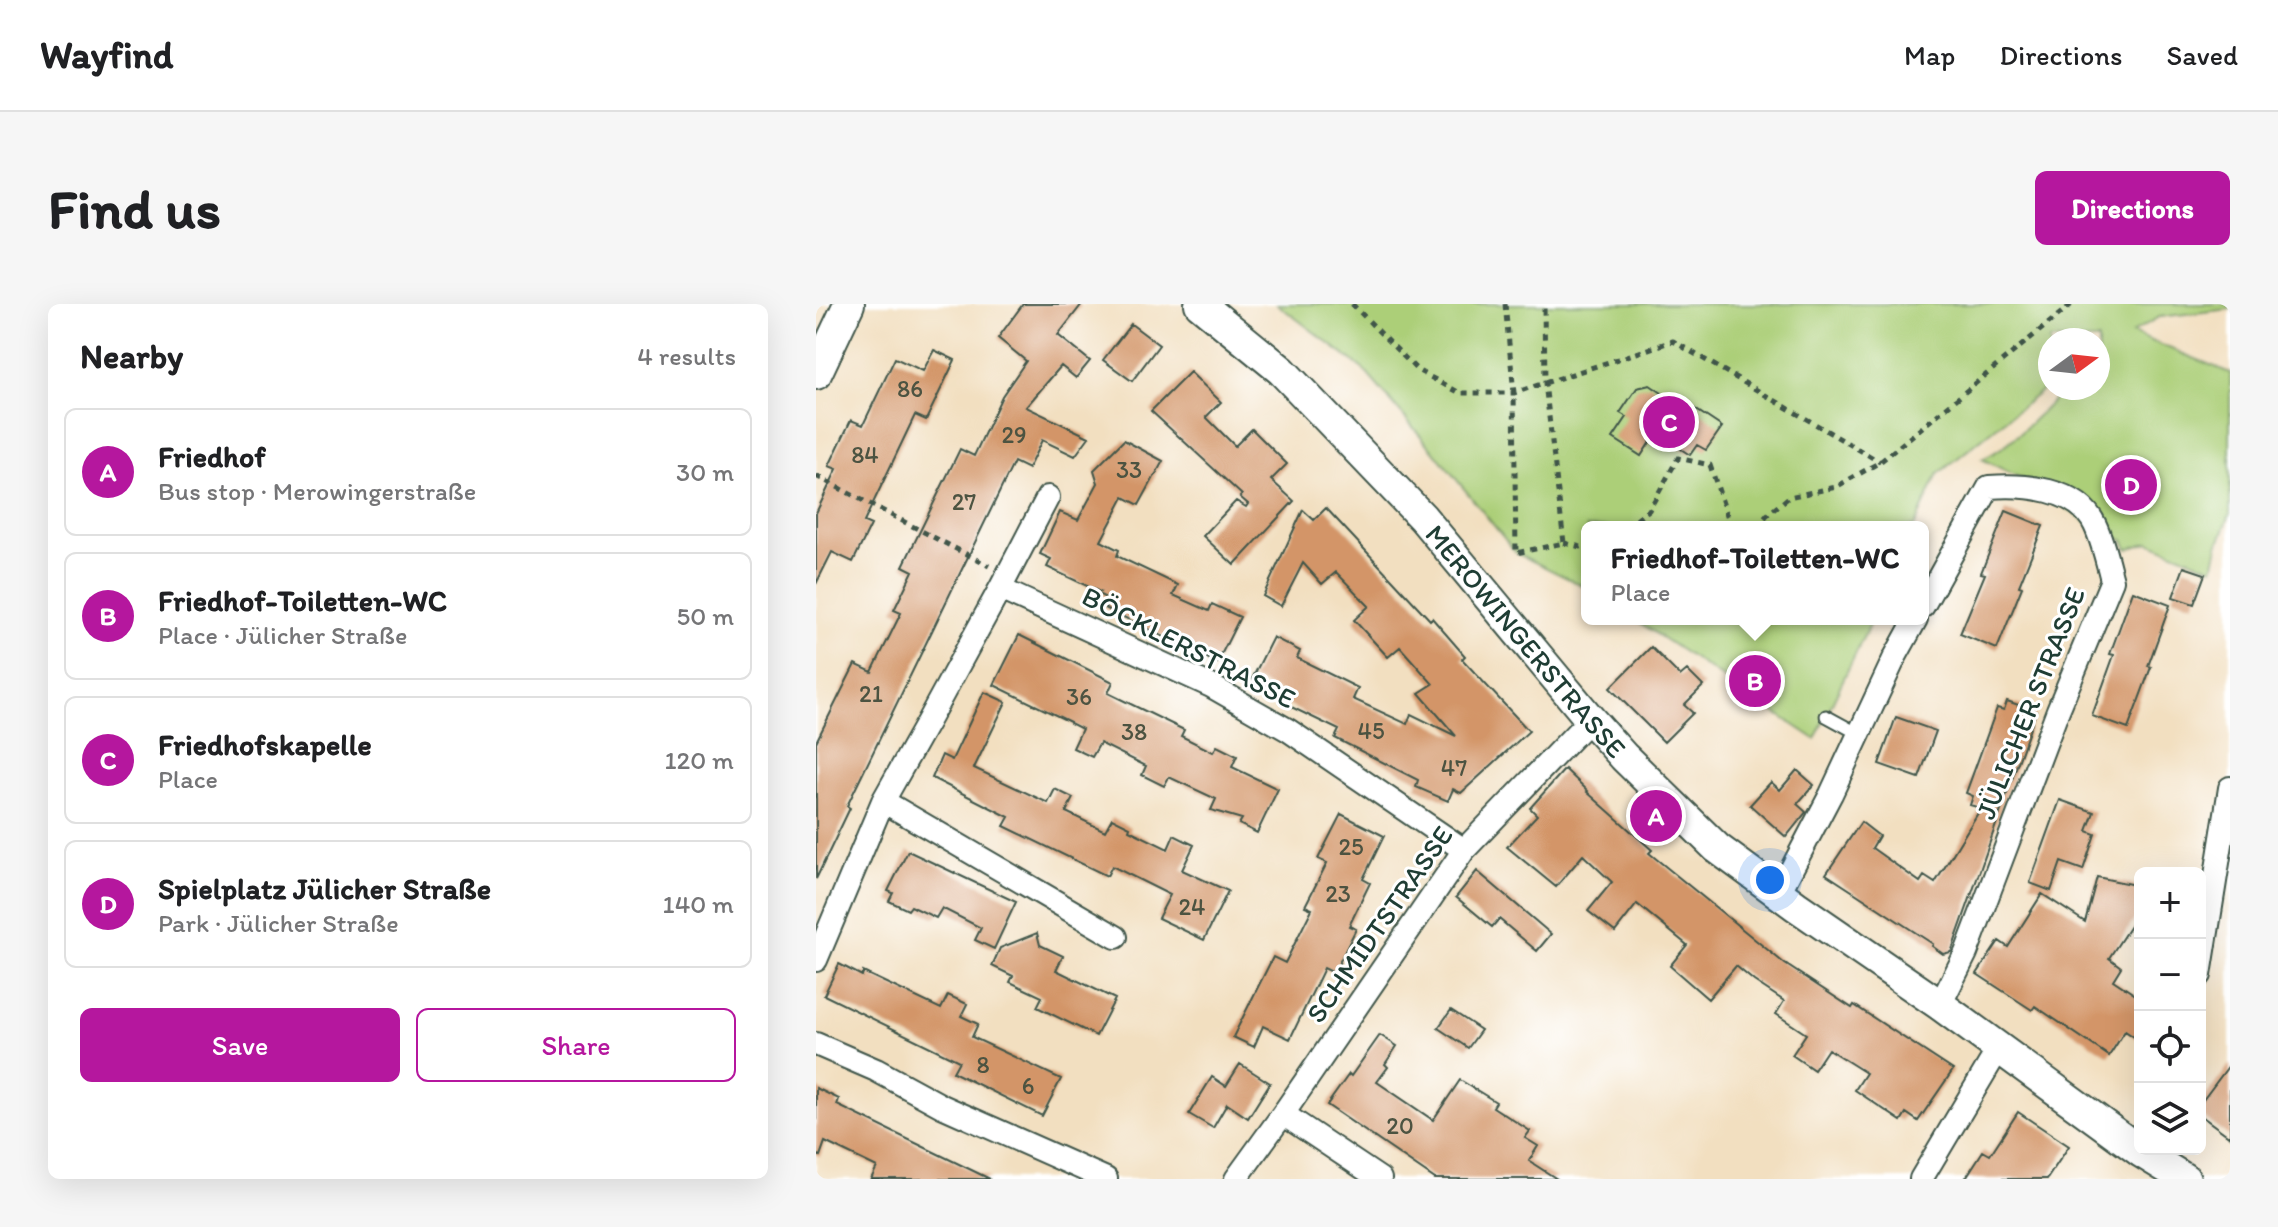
<!DOCTYPE html>
<meta charset="utf-8">
<style>
:root{--surface:#fff;--page:#f6f6f6;--text:#202124;--muted:#757577;--line:#e0e0e0;--accent:#b5179e}
body{margin:0;font-family:Itim,sans-serif;background:var(--page);color:var(--text)}
.controls{position:absolute;right:24px;bottom:24px;display:grid;overflow:hidden;border-radius:12px;box-shadow:0 8px 32px #0002}
.controls button{width:72px;height:72px;display:grid;place-items:center;padding:0;border:0;border-bottom:2px solid var(--line);background:var(--surface);color:var(--text);font:40px sans-serif}
.compass{position:absolute;left:1222px;top:24px;width:72px;height:72px;border-radius:50%;background:var(--surface);box-shadow:0 8px 32px #0002;rotate:75deg}
.you{position:absolute;left:954px;top:576px;width:28px;height:28px;margin:-20px;border:6px solid #fff;border-radius:50%;background:#1a73e8;box-shadow:0 0 0 12px #1a73e833}
.badge{display:grid;place-items:center;width:52px;height:52px;border-radius:50%;background:var(--accent);color:#fff;font-size:26px;font-weight:700}
.pin{position:absolute;translate:-50% -50%;border:4px solid #fff;box-shadow:0 2px 8px #0006}
.popup{position:absolute;left:765px;top:217px;width:348px;height:104px;box-sizing:border-box;display:grid;place-content:center;border-radius:12px;background:var(--surface);filter:drop-shadow(0 2px 6px #0005);font-size:26px;white-space:nowrap;color:var(--muted)}
.popup b{font-size:30px;color:var(--text)}
.popup::after{content:'';position:absolute;left:50%;top:100%;margin-left:-16px;border:16px solid transparent;border-top-color:var(--surface)}
.list{margin:0;padding:0;list-style:none}
h2{display:flex;justify-content:space-between;align-items:center;height:104px;margin:0;padding:0 32px;font-size:34px}
h2 small{font-size:26px;font-weight:400;color:var(--muted)}
.list li{display:grid;grid-template-columns:52px 1fr auto;gap:24px;align-items:center;box-sizing:border-box;height:128px;margin:0 16px 16px;padding:0 16px;border:2px solid var(--line);border-radius:12px}
.list b{display:block;font-size:30px;white-space:nowrap}
.list p{margin:0;font-size:26px;white-space:nowrap;color:var(--muted)}
.list em{font-size:26px;font-style:normal;color:var(--muted)}
.actions{display:flex;gap:16px;padding:24px 32px}
.actions a{flex:1;padding:18px 0;border:2px solid var(--accent);border-radius:12px;text-align:center;font-size:28px;color:var(--accent)}
.actions .main{background:var(--accent);color:#fff}
.icon{flex:none;width:44px;height:44px;fill:none;stroke:currentColor;stroke-width:2;stroke-linecap:round;stroke-linejoin:round}
.map{position:relative;flex:none;width:1414px;height:875px;overflow:hidden;border-radius:12px}
header{display:flex;align-items:center;gap:48px;box-sizing:border-box;height:112px;padding:0 40px;background:var(--surface);border-bottom:2px solid var(--line)}
header strong{font-size:38px}
nav{display:flex;gap:44px;margin-inline-start:auto;font-size:28px}
.intro{display:flex;align-items:center;justify-content:space-between;box-sizing:border-box;height:192px;padding:0 48px}
h1{margin:0;font-size:56px}
.button{padding:20px 36px;border-radius:12px;background:var(--accent);color:#fff;font-size:28px;font-weight:700}
main{display:flex;gap:48px;padding:0 48px}
aside{flex:1;background:var(--surface);border-radius:12px;box-shadow:0 8px 32px #0002}
.map>svg:first-child{display:block}
</style>
<header>
<strong>Wayfind</strong>
<nav><a>Map</a><a>Directions</a><a>Saved</a></nav>
</header>
<div class="intro"><h1>Find us</h1><a class="button">Directions</a></div>
<main>
<aside>
<h2>Nearby<small>4 results</small></h2>
<ul class="list">
<li><span class="badge">A</span><div><b>Friedhof</b><p>Bus stop · Merowingerstraße</p></div><em>30 m</em></li>
<li><span class="badge">B</span><div><b>Friedhof-Toiletten-WC</b><p>Place · Jülicher Straße</p></div><em>50 m</em></li>
<li><span class="badge">C</span><div><b>Friedhofskapelle</b><p>Place</p></div><em>120 m</em></li>
<li><span class="badge">D</span><div><b>Spielplatz Jülicher Straße</b><p>Park · Jülicher Straße</p></div><em>140 m</em></li>
</ul>
<div class="actions"><a class="main">Save</a><a>Share</a></div>
</aside>
<div class="map">
<svg width="1414" height="875" viewBox="0 0 1414 875">
<rect width="100%" height="100%" fill="#fff"/>
<filter id="ink" filterUnits="userSpaceOnUse"><feTurbulence type="fractalNoise" baseFrequency=".0125" numOctaves="2"/><feDisplacementMap in="SourceGraphic" scale="16" xChannelSelector="R" yChannelSelector="G"/><feConvolveMatrix kernelMatrix="1 2 1 2 8 2 1 2 1" color-interpolation-filters="sRGB"/></filter>
<filter id="wash" filterUnits="userSpaceOnUse"><feTurbulence type="fractalNoise" baseFrequency=".006" numOctaves="4" result="noise"/><feDisplacementMap in="SourceGraphic" scale="32" xChannelSelector="R" yChannelSelector="G"/><feGaussianBlur stdDeviation="1.8" result="paint"/><feColorMatrix in="noise" values="0 0 0 0 0 0 0 0 0 0 0 0 0 0 0 0 0 1.4 0 .05"/><feComposite in="paint" operator="in"/></filter>
<g filter="url(#wash)">
<rect width="100%" height="100%" fill="#f2dfc0"/>
<path fill="#accf78" stroke="#668656" stroke-width="2" d="M461 0H1414V5L1343 13 1316 29 1414 69V210L1402 242 1397 264 1333 238 1312 245 1308 236 1291 232 1211 177 1166 155C1194 144 1227 106 1249 84H1282V36H1234V80L1122 170 1098 223H771V284L700 249 616 145 548 66Z
M818 315H1056L999 435Z"/>
<g id="blocks">
<path fill="#d39567" d="M207 0H266L242 31 274 57 260 74 245 62 210 103 273 133 259 152 226 136 212 165 198 158 31 502 34 504 0 575V438L39 360 56 368 85 309 78 306 97 267 87 262 144 145 158 152 186 92 210 57 182 34Z
M315 20 343 41 316 77 287 56Z
M118 46 139 56 110 116 99 111 48 218 55 221 37 258 16 248 0 280V209L21 165 13 162 35 116 47 121 79 54 107 67Z
M374 68 405 98 390 113 419 142 436 125 471 160 455 176 478 197 418 261 387 232 420 197 430 203 432 200 424 193 426 191 335 107Z
M834 81 858 97 861 93 906 123 890 146 881 141 874 151 840 129 825 152 797 134 811 113 804 109 821 84Z
M308 136 347 157 323 201 308 193 285 237 303 246 301 252 362 281 357 291 393 307 396 300 424 313 401 359 289 304 292 295 282 290 284 288 231 263 235 255 224 250 244 208 262 216 282 179 278 166Z
M510 204 614 316 616 314 649 352 646 355 713 427 645 489 637 485 632 497 600 483 602 476 519 434 523 426 469 400 473 392 436 375 457 333 484 347 481 354 542 384 537 395 591 420 595 410 640 432 603 389 617 380 584 343 572 353 538 316 553 302 520 268 506 280 487 259 465 302 447 292 487 206 498 216Z
M1190 207 1227 222 1203 282 1206 283 1181 345 1144 330 1169 270 1165 269Z
M1368 263 1389 270 1378 300 1357 293Z
M1317 287 1354 301 1332 362 1335 363 1312 425 1276 412 1298 351 1294 350Z
M203 331 297 378 292 389 368 426 365 432 397 448 401 442 421 452 416 463 462 485 441 529 423 520 426 515 395 506 400 495 353 473 348 482 326 471 330 462 284 439 276 453 257 444 266 425 254 419V418L178 381Z
M835 343 864 372 871 366 887 382 868 401 877 409 848 438 794 384Z
M930 357 960 379 948 396 918 374Z
M168 388 190 398 158 464 232 499 239 485 257 494 250 508 289 527 296 514 314 523 313 526 352 545 358 531 378 541 366 566 412 587 388 636 342 614 354 591 296 562 291 572 188 522 193 513 116 474 126 451 136 456Z
M1191 397 1220 407 1137 643 1135 648 1127 650 1116 642 1117 640 1010 570 1045 518 1063 532 1056 544 1104 578 1108 572 1119 579 1165 504 1154 501 1157 492 1150 489 1181 404 1188 406Z
M1080 413 1120 427 1103 474 1063 460Z
M749 465 772 487 771 488 836 546 833 549 969 660 1036 704 1038 701 1137 766 1102 817 1090 809 1085 817 1039 786 1050 769 1012 745 998 766 976 751 990 730 960 710 968 697 938 677 920 662 892 695 854 662 871 641 821 600 799 628 772 607 796 578 767 551 740 583 691 543 721 511 714 504Z
M981 466 998 481 981 500 990 508 970 533 934 501 955 478 964 486Z
M1244 496 1278 508 1271 527 1279 530 1267 566 1245 558 1235 587 1214 579Z
M525 510 568 532 547 575 554 579 533 622 540 625 518 669 508 664 474 735 447 722 438 743 417 733 457 653 469 659 496 605 489 602 511 559 502 555Z
M92 547 200 598 178 645 159 636 165 624 126 604 120 614 95 602 92 606 73 597 77 589 72 587Z
M661 567 735 630 721 647 683 615 676 623 640 593Z
M1281 573 1324 582V607L1293 654 1305 663 1297 676 1324 694V737L1309 727 1293 752 1219 702 1216 706 1161 670 1183 637 1192 643 1226 590 1269 618Z
M221 629 224 641 247 652 240 666 299 695 280 732 221 703 226 693 194 678 197 672 176 662 184 644Z
M23 660 46 672 47 668 125 705 132 691 151 700 145 712 162 720 156 733 245 775 226 812 137 768 143 757 8 691Z
M635 706 665 726 652 744 622 724Z
M564 731 581 742 569 760 572 763 561 778 617 816 644 776 680 798 677 803 714 827 709 834 722 842 713 857 741 875H619L511 801 533 770 535 772Z
M424 760 454 779 432 814 411 800 397 824 373 810 396 773 410 782Z
M1414 760V833L1384 811V800Z
M0 784 23 795 21 801 174 875H55L61 863 9 838 4 852 0 851Z
M1202 808 1253 842 1231 875H1149L1167 847 1174 851Z"/>
</g>
</g>
<g filter="url(#ink)">
<use href="#blocks" fill-opacity="0" stroke="#3f5549" stroke-width="2"/>
<g fill="none" stroke-linecap="round" stroke-linejoin="round">
<defs>
<path id="lane" d="M1010 412 1043 430"/>
<path id="street" d="M184 285 232 193
M1107 302 1173 183C1208 180 1262 184 1279 221 1287 238 1291 257 1296 276L1242 406 1150 649 1124 701
M67 497 300 633
M963 589 1015 490 1079 353 1100 315
M0 656 67 497 112 417 184 285 395 382 472 426 648 546
M1384 671 1414 484
M0 740 60 766 126 802 290 875
M467 810 564 875
M420 875 467 810 648 546 774 415
M1105 875 1183 744"/>
<g id="secondary">
<path id="s1" d="M384 0 466 67 607 214 774 415 808 453 901 544 980 602 1124 701 1325 848 1369 875"/>
<path d="M0 70 33 0"/>
</g>
</defs>
<use href="#lane" stroke="#3f5549" stroke-width="15"/>
<use href="#street" stroke="#3f5549" stroke-width="26"/>
<use href="#secondary" stroke="#3f5549" stroke-width="34"/>
<path stroke="#3f5549" stroke-width="5" stroke-dasharray="6 6" stroke-linecap="butt" d="M536 0 601 66 644 89H698L857 37 1064 158
M689 0 698 89 700 249 748 239 729 79 728 0
M0 172 173 262
M811 223 833 206 862 154 894 161 915 223
M941 223 951 211 973 193 1020 183 1064 158 1256 0
M748 239 765 243 771 241"/>
<use href="#lane" stroke="#fff" stroke-width="11"/>
<use href="#street" stroke="#fff" stroke-width="22"/>
<use href="#secondary" stroke="#fff" stroke-width="30"/>
</g>
</g>
<g text-anchor="middle" stroke-width="6" stroke-linejoin="round" paint-order="stroke">
<g font-size="24" fill="#4c5341">
<text x="94" y="93">86</text>
<text x="198" y="139">29</text>
<text x="49" y="159">84</text>
<text x="313" y="174">33</text>
<text x="148" y="206">27</text>
<text x="55" y="398">21</text>
<text x="263" y="401">36</text>
<text x="555" y="435">45</text>
<text x="318" y="436">38</text>
<text x="638" y="472">47</text>
<text x="535" y="551">25</text>
<text x="522" y="598">23</text>
<text x="376" y="611">24</text>
<text x="167" y="769">8</text>
<text x="212" y="790">6</text>
<text x="584" y="830">20</text>
</g>
<g font-size="28" fill="#1f3d34" stroke="#fff">
<text dy="10" stroke="none"><textPath href="#s1" startOffset="470">MEROWINGERSTRASSE</textPath></text>
<text transform="translate(373 343) rotate(27)" y="10">BÖCKLERSTRASSE</text>
<text transform="translate(1214 399) rotate(-68)" y="10">JÜLICHER STRASSE</text>
<text transform="translate(563 620) rotate(-55)" y="10">SCHMIDTSTRASSE</text>
</g>
</g>
</svg>
<div class="controls">
<button>+</button>
<button>−</button>
<button><svg class="icon" aria-label="locate" viewBox="0 0 24 24"><circle cx="12" cy="12" r="6"/><path d="M12 2v4M12 18v4M2 12h4M18 12h4"/></svg></button>
<button><svg class="icon" aria-label="layers" viewBox="0 0 24 24"><path d="M12 4l9 5-9 5-9-5zM3 14l9 5 9-5"/></svg></button>
</div>
<svg class="compass" viewBox="-18 -18 36 36"><path d="M0-13l5 13h-10z" fill="#e53935"/><path d="M0 13l5-13h-10z" fill="#757577"/></svg>
<div class="you"></div>
<div class="pin badge" style="left:840px;top:512px">A</div>
<div class="pin badge" style="left:939px;top:377px">B</div>
<div class="popup"><b>Friedhof-Toiletten-WC</b>Place</div>
<div class="pin badge" style="left:853px;top:118px">C</div>
<div class="pin badge" style="left:1315px;top:181px">D</div>
</div>
</main>
